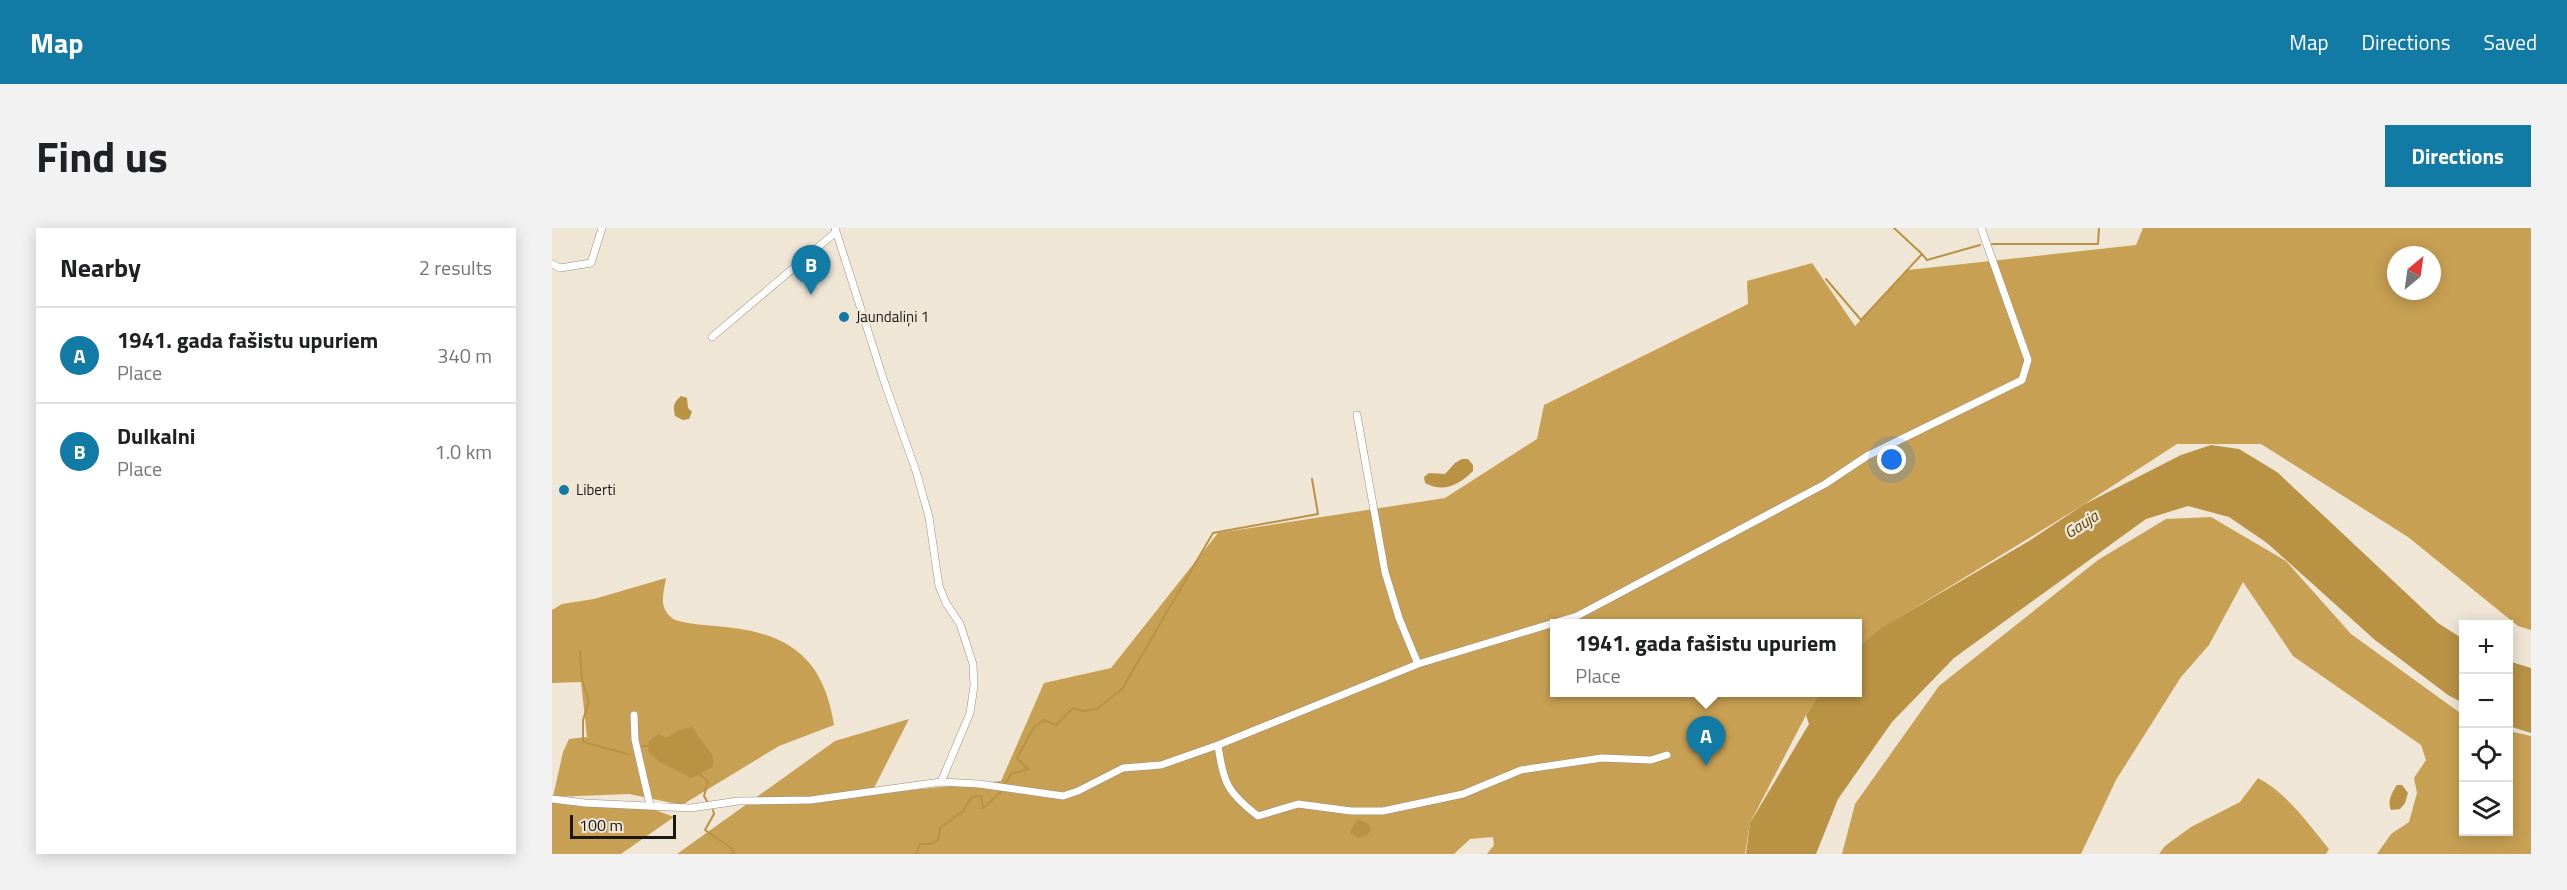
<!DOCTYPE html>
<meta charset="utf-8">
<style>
:root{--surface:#fff;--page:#f2f2f2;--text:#202124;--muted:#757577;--line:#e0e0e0;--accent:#117aa5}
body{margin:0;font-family:"Titillium Web",sans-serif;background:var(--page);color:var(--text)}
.controls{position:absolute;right:18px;bottom:18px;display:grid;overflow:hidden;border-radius:0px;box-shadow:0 3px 15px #0003}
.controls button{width:54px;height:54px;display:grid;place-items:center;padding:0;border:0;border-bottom:2px solid var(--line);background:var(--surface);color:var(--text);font:30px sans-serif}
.compass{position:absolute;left:1835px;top:18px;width:54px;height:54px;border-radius:50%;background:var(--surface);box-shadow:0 3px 15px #0003;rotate:29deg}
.scale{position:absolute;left:18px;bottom:15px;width:106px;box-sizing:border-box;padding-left:6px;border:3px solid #1b1712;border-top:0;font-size:16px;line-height:21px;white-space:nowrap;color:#1b1712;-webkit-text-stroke:4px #efe6d6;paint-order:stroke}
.you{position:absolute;left:1340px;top:232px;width:21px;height:21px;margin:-15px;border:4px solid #fff;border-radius:50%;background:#1a73e8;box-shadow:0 0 0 9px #1a73e833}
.badge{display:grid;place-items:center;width:39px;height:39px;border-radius:50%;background:var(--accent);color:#fff;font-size:20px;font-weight:700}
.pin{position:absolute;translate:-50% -50px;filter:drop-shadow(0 2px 3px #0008)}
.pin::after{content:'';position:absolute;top:32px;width:21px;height:18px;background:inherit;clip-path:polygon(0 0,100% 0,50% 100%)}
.popup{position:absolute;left:998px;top:391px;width:312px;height:78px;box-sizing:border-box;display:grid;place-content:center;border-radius:0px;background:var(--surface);filter:drop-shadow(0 2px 4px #0005);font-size:20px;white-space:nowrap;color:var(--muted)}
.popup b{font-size:22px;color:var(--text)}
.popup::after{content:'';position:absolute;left:50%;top:100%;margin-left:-12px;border:12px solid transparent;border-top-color:var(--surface)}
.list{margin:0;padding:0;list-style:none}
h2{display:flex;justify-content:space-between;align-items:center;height:78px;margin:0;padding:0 24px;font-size:26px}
h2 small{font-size:20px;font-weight:400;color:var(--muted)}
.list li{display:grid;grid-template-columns:39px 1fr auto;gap:18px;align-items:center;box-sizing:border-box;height:96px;padding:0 24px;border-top:2px solid var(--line)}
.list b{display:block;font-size:22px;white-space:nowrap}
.list p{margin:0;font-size:20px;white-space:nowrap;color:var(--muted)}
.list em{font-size:20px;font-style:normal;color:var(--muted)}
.icon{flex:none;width:33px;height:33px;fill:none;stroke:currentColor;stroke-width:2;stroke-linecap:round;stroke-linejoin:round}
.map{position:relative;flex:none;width:1979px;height:626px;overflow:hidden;border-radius:0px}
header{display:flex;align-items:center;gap:36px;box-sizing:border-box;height:84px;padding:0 30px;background:var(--accent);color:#fff}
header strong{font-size:28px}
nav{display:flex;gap:33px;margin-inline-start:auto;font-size:21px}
.intro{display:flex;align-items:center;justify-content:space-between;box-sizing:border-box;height:144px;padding:0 36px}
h1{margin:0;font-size:42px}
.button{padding:15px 27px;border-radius:0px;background:var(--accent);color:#fff;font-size:21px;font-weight:700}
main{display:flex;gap:36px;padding:0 36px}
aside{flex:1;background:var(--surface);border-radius:0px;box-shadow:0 3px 15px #0003}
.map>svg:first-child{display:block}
</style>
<header>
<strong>Map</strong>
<nav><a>Map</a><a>Directions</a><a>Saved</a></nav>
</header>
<div class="intro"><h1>Find us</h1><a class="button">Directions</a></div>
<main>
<aside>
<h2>Nearby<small>2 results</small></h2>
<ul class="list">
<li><span class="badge">A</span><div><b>1941. gada fašistu upuriem</b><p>Place</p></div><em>340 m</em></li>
<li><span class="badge">B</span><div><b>Dulkalni</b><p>Place</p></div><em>1.0 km</em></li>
</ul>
</aside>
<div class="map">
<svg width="1979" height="626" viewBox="0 0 1979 626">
<rect width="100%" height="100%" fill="#efe6d6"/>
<path fill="#c8a053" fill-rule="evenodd" d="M1591 0H1979V402L1966 398 1856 309 1709 216H1625L1531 277 1330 400 1306 421V396H1002V464L1268 465 1254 487 1198 595 1193 626H935L942 617 941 609 918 611 902 626H125L283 513 357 491 319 566 449 553 492 455 559 440 666 305 893 270 985 211 992 177 1196 76 1195 53 1260 35 1303 98 1356 42 1584 17ZM1844 27H1880V63H1844Z
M1659 289 1734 333 1799 406 1911 487 1912 604H1956L1957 503 1979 508V626H1825L1839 606 1857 594 1865 565 1862 550 1874 532 1869 517 1741 428 1691 354 1657 417 1629 449 1564 552 1529 626H1290L1303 576 1387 458 1546 332 1614 291Z
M114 350C111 368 106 381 123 392 144 398 166 397 188 401 246 410 273 439 282 497L227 518 130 577 77 566 1 569 11 524 17 511 35 509 29 454 0 455V382L10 376 42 371Z
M1706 550C1736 566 1756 596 1777 621L1774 626H1607L1613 618 1639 599 1688 574Z
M0 575 95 579 122 589 69 626H0Z"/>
<path fill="#b99244" d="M129 168 135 170 136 180 140 184 137 191 131 192 123 188C121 179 121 175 129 168Z
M1659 217 1687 221 1725 244 1886 395 1911 411V475L1896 467 1823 412 1715 315 1677 289 1636 278 1594 291 1402 430 1340 494 1286 571 1264 626H1194L1198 595 1257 496 1254 487 1268 465 1306 464V420L1329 400 1477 313 1531 277 1629 227Z
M910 231H916L921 237V243C907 257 892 265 873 255L872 249 877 245 893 246 903 235Z
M1956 433 1979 440V505L1957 498Z
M140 499 161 528V539L139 550 108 534 96 524 97 513 107 506 114 510 127 502Z
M1845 557H1850L1856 565 1853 575 1848 581 1839 582C1835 574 1840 564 1845 557Z
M805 591 817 596 819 602 815 607 806 610 798 604Z"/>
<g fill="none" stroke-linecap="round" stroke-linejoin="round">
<path stroke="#b99244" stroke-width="2" d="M1440 16H1546L1547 0
M1370 26 1375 32 1428 17
M1274 51 1309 92 1370 26 1342 0
M28 423 30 452 37 473 31 492V514L76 526
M91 518H99
M146 545 156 553 152 568 156 575
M453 556 459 546 476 541 465 530 482 499 492 492 504 497 521 480 530 483 545 481 570 461 661 305 766 286 760 251
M161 582 162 586 153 602 178 619 183 626
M364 626 368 616H378L386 612 388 600 411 583 420 569 429 568 431 580 449 564"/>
<defs>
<path id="minor" d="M283 0 332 153 364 243 377 289 387 358 394 375 408 396 421 436 422 458 418 485 389 554
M0 36 8 40 39 35 50 0
M160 109 284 4
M805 187 833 344 847 390 866 436
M82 487 83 512 98 577
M666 517 866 436 1025 388 1273 256 1315 228 1470 152 1476 132 1429 0
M0 571 33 575 139 580 186 573 259 572 389 554 427 556 511 568 526 563 571 540 609 537 666 517C671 555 676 565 706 588L746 576 799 583H831L911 566 969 542 1050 530 1099 532 1115 527"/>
</defs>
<use href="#minor" stroke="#989081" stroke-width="8"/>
<use href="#minor" stroke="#fff" stroke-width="7"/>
</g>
<g fill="#117aa5" stroke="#efe6d6" stroke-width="2">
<circle cx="292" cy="89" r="6"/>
<circle cx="12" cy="262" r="6"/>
</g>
<g text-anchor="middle" stroke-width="4.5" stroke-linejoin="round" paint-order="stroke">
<g font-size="15" fill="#1b1712" stroke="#efe6d6" text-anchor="start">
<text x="304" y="94">Jaundaliņi 1</text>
<text x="24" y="267">Liberti</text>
</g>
<g font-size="16" font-style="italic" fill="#5f4403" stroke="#efe6d6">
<text transform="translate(1529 296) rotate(-33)" y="6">Gauja</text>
</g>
</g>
</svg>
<div class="controls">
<button>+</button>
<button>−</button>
<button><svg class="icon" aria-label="locate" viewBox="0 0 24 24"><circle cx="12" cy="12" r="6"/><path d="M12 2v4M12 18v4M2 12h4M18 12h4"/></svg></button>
<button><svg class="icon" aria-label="layers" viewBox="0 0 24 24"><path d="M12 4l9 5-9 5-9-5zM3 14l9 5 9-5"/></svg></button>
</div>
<svg class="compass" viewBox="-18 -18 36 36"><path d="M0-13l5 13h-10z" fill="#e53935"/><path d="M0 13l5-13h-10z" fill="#757577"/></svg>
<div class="scale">100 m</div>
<div class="you"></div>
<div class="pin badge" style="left:1154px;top:538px">A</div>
<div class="popup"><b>1941. gada fašistu upuriem</b>Place</div>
<div class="pin badge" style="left:259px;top:67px">B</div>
</div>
</main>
